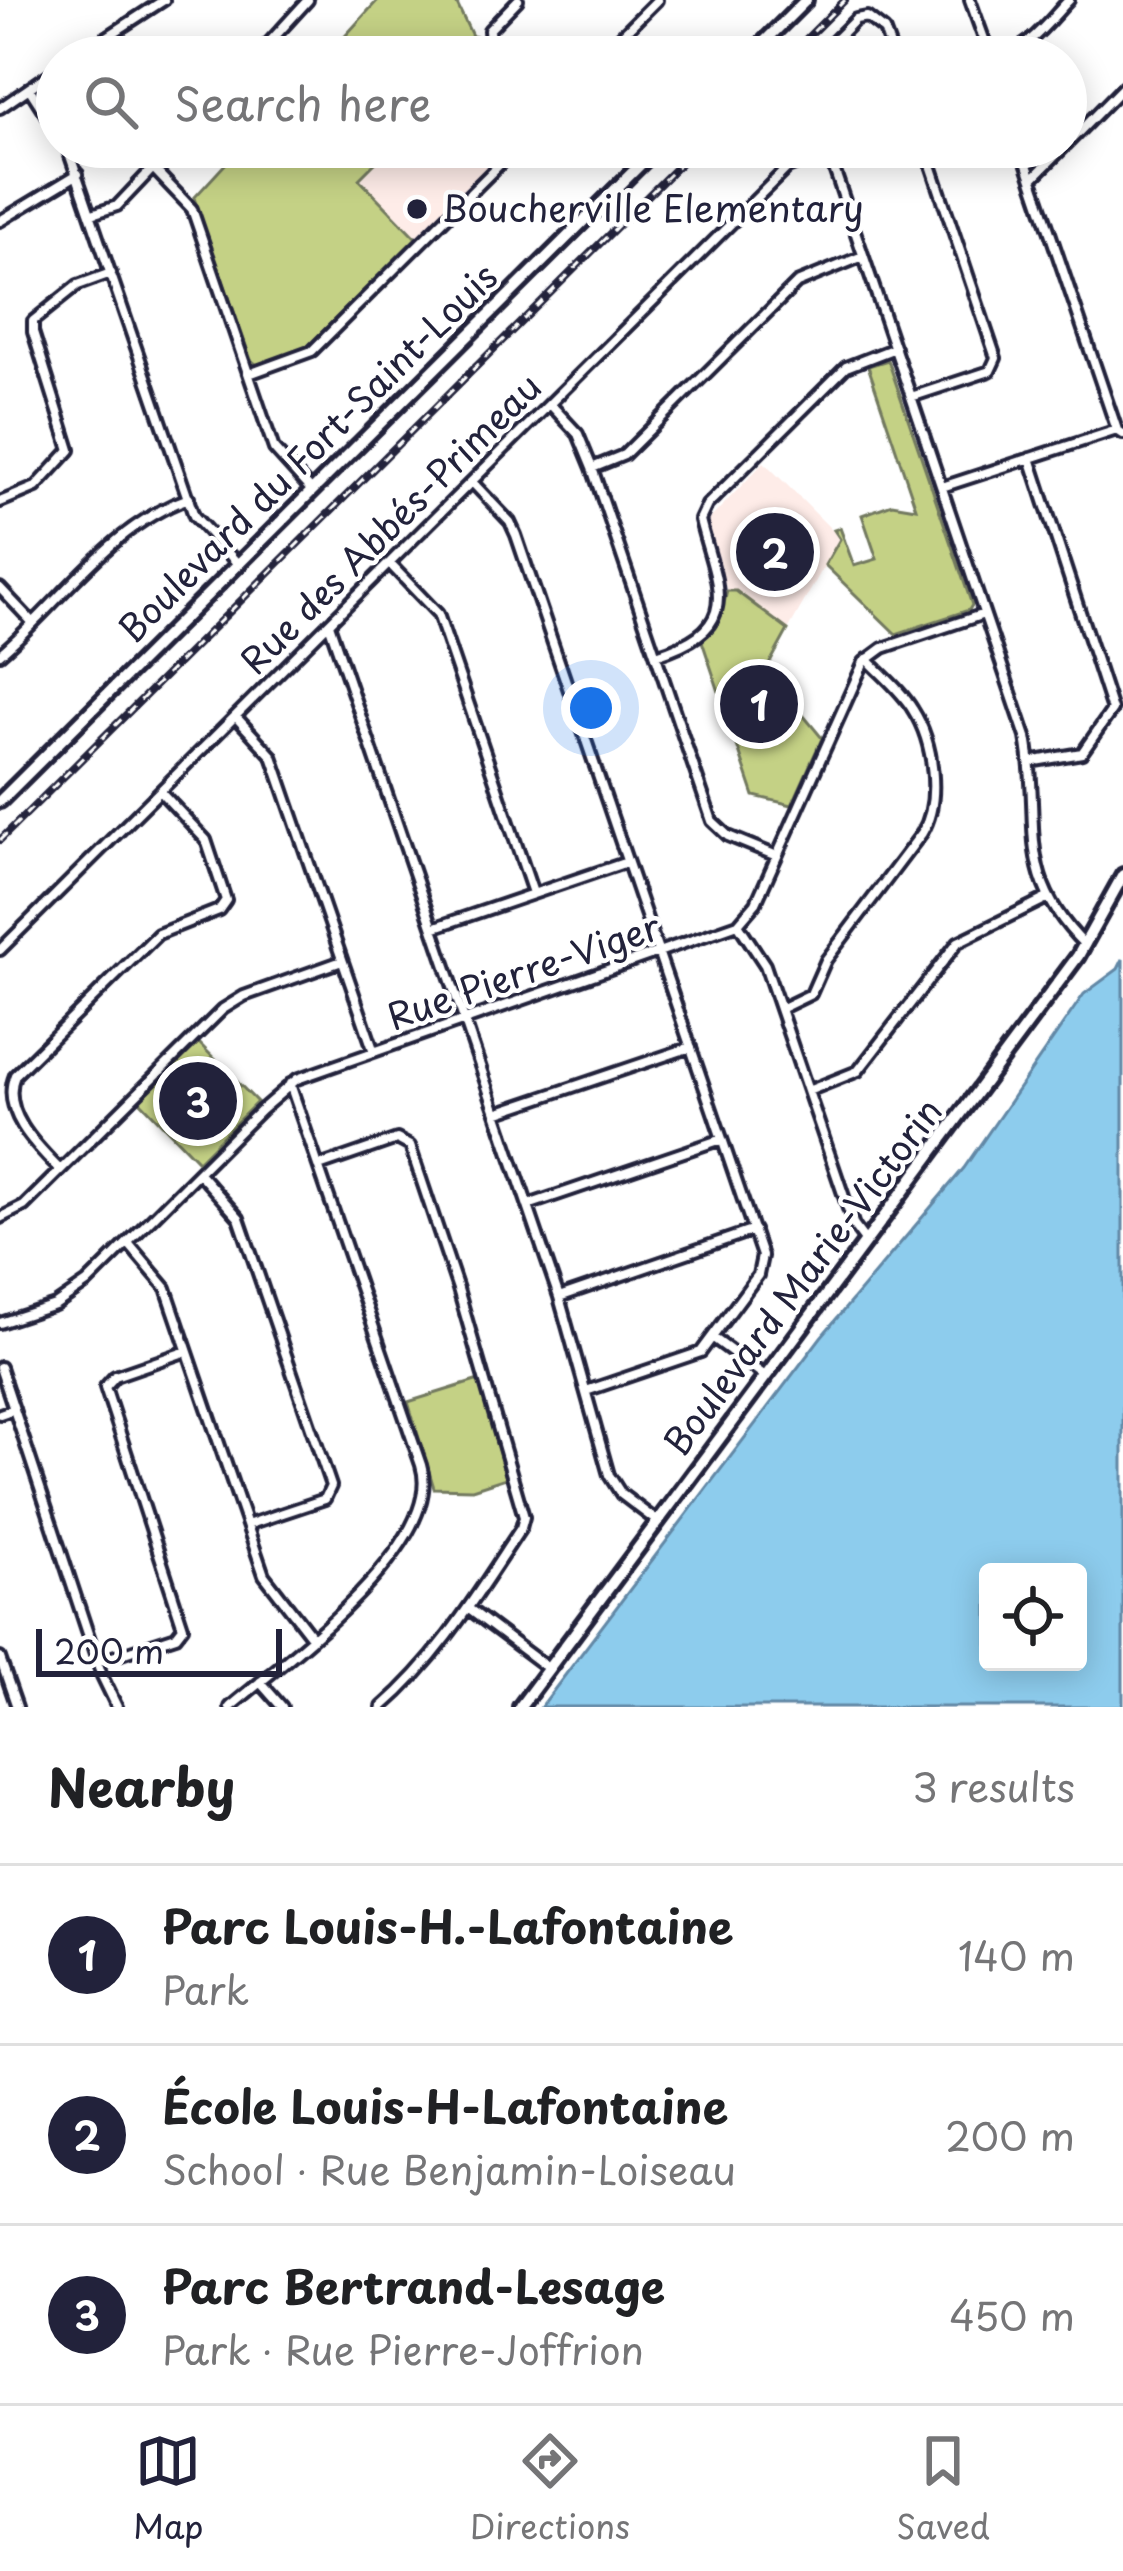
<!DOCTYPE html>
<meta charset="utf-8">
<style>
:root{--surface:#fff;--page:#f6f6f6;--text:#202124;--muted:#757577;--line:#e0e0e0;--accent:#22223b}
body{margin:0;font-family:"Playpen Sans",sans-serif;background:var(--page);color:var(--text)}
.controls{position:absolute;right:36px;bottom:36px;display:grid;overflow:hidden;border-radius:12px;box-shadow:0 6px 30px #0003}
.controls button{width:108px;height:108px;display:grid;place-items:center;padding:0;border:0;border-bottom:3px solid var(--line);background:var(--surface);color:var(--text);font:60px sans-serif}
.scale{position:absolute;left:36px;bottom:30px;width:246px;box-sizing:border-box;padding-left:12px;border:6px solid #22223b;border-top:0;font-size:33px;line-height:42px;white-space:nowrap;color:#22223b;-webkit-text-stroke:9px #fff;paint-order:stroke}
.you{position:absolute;left:591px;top:708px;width:42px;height:42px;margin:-30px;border:9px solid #fff;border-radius:50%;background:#1a73e8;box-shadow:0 0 0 18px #1a73e833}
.badge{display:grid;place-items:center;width:78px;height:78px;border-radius:50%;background:var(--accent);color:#fff;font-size:39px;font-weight:700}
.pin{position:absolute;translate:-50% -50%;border:6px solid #fff;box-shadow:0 3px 12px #0006}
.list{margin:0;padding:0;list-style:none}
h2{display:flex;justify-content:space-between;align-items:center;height:156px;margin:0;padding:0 48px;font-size:51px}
h2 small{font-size:39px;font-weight:400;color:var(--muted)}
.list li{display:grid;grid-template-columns:78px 1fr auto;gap:36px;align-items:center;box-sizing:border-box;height:180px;padding:0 48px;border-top:3px solid var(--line)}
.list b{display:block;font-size:45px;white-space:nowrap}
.list p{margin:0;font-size:39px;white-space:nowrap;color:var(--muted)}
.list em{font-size:39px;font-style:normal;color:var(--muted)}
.icon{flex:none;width:66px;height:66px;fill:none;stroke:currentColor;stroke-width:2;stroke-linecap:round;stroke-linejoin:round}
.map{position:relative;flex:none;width:1123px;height:1707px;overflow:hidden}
.search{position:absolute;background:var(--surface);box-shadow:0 6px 30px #0003;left:36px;right:36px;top:36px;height:132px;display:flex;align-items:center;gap:30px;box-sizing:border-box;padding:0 42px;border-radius:66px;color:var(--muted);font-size:45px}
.sheet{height:696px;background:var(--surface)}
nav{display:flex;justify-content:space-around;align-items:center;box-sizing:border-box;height:168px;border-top:3px solid var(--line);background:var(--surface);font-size:33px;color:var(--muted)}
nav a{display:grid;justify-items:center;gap:6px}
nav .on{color:var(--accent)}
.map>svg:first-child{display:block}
</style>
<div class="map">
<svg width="1123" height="1707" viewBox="0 0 1123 1707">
<rect width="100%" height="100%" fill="#fff"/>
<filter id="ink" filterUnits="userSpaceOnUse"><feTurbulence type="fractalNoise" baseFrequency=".00833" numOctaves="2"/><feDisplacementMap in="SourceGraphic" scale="24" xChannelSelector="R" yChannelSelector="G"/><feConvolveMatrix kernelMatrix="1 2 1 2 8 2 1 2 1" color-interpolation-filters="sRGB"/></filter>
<g filter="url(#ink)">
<path fill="#feece8" d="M391 147H508L416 238 359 179Z
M764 462 840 538 788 630 736 591H727L707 522Z"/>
<path fill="#c4d185" stroke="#737a60" stroke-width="3" d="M378 0H455L472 36 479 37 484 55 326 57Z
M241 147H391L359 179 416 238 306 348 257 365 251 360 194 198Z
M888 360 972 605 969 610 896 634 825 565 840 539 834 530 840 528 854 566 877 559 862 515 892 504 916 508 868 366Z
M727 591H736L788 630 766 670 822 738 792 805 754 796 702 641 721 616Z
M198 1042 257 1102 198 1161 139 1100Z
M479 1380 506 1478 472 1489 434 1488 408 1402Z"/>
<path fill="#8dcced" stroke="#6288a6" stroke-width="3" fill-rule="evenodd" d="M1123 959V1707H541L821 1337 964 1168 1084 994 1118 969ZM988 1572H1078V1662H988Z"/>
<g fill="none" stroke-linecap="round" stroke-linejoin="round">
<defs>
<path id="minor" d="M970 0 988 50
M765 41 780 57
M76 57 164 0
M256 57 308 0
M491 57 489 30 518 0
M600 57 657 0
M818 57 856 19 867 17 884 30 894 57
M958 57C974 51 981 54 997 54 1027 54 1050 19 1069 0
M29 88 57 132
M0 108 57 69
M1066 145 1123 87
M67 147 194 516 238 564
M1021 147 1117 430 1123 434
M827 148 1026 737C1042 823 1013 874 1085 945
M153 168 192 209 274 449 312 491
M1032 179 1064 147
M92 214 117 206 173 147
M0 221 78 174
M249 374 312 351 517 147
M911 397 990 371 996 358 925 147
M550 404 578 434 592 468 712 821 728 836 777 856
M592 468 624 455 797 283 863 256
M472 482 510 522 516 535 762 1256 758 1275 701 1352 586 1391
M942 487 1117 430
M0 502 36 487 70 450 33 332V321L78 285 111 273
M390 564 438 614 533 893
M0 588 33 623
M329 624 559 1297 609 1475 621 1494 658 1522
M0 654C62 602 109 526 189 498
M656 655C745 627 717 588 700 520L707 505 846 367 895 348
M236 717 272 756 374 1052
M1029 762 1082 753 1112 710 1030 458
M738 924 765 965 854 1226 866 1242
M433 928 627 862
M0 950 787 168 828 152
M780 1009 811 994 826 960 922 833C942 800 933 741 913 710 902 691 882 675 867 659
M808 1091 858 1071 958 942 1047 898
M496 1113 691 1047
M319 1166 397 1139 410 1146 458 1289 524 1517 521 1528C479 1591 440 1657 382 1707
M60 1170C37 1147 0 1111 15 1075L158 934 219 910 226 900 206 840 160 791
M199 1173 239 1218 331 1486 325 1499 247 1525
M528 1205 722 1139
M0 1218 24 1206 223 1009 244 996 342 961
M128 1243 166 1288 264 1575 312 1637
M559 1297 754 1230
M0 1323 55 1305 87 1283 261 1110 297 1079 738 924 756 903 864 662 883 648 984 614
M712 1337 765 1376
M0 1367 102 1676 117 1707
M0 1414 14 1409
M469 1609 549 1669
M0 1658 17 1707
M97 1662 176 1636 183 1627 105 1387 115 1376 187 1351
M260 1682 282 1707
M230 1707C284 1661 446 1544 421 1465L290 1084"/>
<path id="tertiary" d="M749 57 806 0
M0 801 658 147
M520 1707 1078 956 1123 875"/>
</defs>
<use href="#minor" stroke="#22223b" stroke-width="16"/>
<use href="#tertiary" stroke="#22223b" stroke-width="20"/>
<use href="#minor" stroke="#fff" stroke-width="8"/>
<use href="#tertiary" stroke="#fff" stroke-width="10"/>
<defs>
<path id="rail" d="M788 57 845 0
M0 840 697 147"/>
</defs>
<use href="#rail" stroke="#22223b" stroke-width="8"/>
<use href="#rail" stroke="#fff" stroke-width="3" stroke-dasharray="9" stroke-linecap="butt"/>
</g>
</g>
<circle fill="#22223b" stroke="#fff" stroke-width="4.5" cx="417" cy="209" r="12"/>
<g text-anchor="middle" stroke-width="9" stroke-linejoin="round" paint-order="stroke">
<g font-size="36" fill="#22223b" stroke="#fff" text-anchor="start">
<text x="441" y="222">Boucherville Elementary</text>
</g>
<g font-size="36" fill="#22223b" stroke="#fff">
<text transform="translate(308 453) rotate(-45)" y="13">Boulevard du Fort-Saint-Louis</text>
<text transform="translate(391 524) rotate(-45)" y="13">Rue des Abbés-Primeau</text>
<text transform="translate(524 972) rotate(-19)" y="13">Rue Pierre-Viger</text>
<text transform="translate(803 1277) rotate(-53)" y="13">Boulevard Marie-Victorin</text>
</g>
</g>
</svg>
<div class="controls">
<button><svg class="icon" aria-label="locate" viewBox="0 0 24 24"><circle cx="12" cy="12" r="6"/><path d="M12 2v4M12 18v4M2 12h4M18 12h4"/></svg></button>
</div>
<div class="scale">200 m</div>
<div class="you"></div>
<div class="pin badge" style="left:759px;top:704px">1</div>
<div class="pin badge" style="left:775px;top:552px">2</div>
<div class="pin badge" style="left:198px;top:1101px">3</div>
<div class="search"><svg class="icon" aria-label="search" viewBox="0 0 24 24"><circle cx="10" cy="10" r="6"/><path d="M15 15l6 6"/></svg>Search here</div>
</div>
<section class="sheet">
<h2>Nearby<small>3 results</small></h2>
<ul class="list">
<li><span class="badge">1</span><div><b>Parc Louis-H.-Lafontaine</b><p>Park</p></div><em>140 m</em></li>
<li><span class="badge">2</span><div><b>École Louis-H-Lafontaine</b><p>School · Rue Benjamin-Loiseau</p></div><em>200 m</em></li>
<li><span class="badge">3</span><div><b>Parc Bertrand-Lesage</b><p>Park · Rue Pierre-Joffrion</p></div><em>450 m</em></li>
</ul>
</section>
<nav>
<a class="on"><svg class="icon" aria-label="map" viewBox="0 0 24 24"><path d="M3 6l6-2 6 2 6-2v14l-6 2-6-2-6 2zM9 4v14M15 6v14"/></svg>Map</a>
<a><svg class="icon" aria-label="directions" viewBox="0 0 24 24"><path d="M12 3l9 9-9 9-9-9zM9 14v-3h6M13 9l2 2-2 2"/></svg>Directions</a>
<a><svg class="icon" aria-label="saved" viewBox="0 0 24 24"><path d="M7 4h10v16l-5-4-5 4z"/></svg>Saved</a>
</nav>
